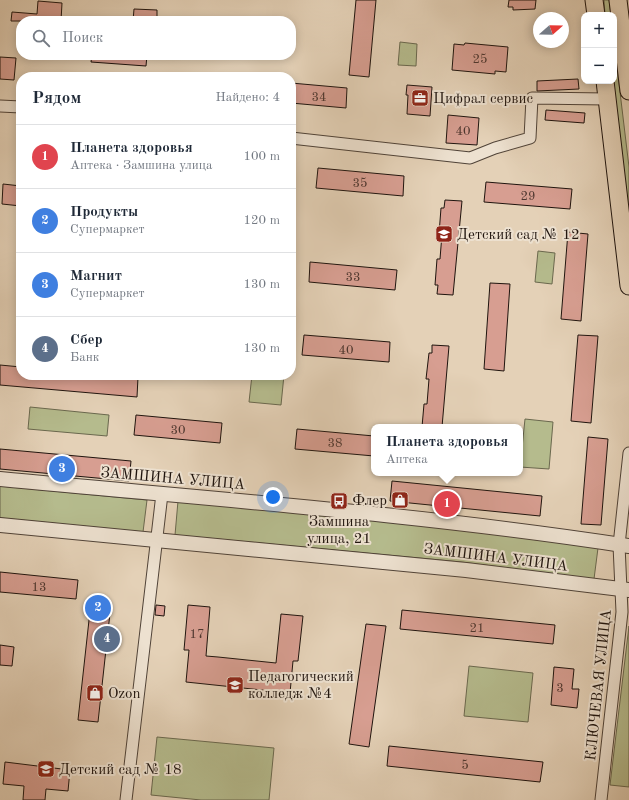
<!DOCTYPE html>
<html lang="ru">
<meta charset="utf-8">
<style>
:root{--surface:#fff;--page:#f2f2f3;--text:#1f2937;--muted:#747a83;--line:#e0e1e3;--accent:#d93025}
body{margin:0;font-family:"Old Standard TT",serif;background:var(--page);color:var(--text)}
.controls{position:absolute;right:12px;top:12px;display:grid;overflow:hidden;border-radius:8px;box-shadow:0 2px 10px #0003}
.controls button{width:36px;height:36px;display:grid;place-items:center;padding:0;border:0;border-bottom:1px solid var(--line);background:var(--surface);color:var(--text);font:20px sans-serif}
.compass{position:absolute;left:533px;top:12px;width:36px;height:36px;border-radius:50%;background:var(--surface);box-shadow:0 2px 10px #0003;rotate:70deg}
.you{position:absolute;left:273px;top:497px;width:14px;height:14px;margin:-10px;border:3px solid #fff;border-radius:50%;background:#1a73e8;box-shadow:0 0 0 6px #1a73e833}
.badge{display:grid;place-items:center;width:26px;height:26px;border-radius:50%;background:var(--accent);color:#fff;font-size:13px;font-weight:700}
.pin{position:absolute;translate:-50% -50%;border:2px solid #fff;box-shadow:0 1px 4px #0006}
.popup{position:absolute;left:371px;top:424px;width:152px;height:52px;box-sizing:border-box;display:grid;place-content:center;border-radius:8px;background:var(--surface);filter:drop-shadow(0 1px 3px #0005);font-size:13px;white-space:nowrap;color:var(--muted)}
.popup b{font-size:15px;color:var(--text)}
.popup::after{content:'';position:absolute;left:50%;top:100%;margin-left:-8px;border:8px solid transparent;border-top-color:var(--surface)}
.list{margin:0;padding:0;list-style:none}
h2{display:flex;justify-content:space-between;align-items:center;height:52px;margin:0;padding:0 16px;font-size:17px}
h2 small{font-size:13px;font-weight:400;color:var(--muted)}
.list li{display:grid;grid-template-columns:26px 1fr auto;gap:12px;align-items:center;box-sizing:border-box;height:64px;padding:0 16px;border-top:1px solid var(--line)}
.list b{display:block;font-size:15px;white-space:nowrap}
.list p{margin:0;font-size:13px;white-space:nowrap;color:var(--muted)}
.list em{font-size:13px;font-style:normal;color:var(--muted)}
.icon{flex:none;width:22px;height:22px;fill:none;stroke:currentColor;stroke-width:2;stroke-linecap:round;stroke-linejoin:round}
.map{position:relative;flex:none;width:629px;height:800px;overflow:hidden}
.search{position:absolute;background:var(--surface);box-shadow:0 2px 10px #0003;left:16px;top:16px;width:280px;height:44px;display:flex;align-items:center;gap:10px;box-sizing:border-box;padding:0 14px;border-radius:16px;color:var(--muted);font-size:15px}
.panel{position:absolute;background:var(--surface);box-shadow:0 2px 10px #0003;left:16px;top:72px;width:280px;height:308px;border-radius:16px}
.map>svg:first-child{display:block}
</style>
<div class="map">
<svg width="629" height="800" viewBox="0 0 629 800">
<rect width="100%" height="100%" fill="#e4d1b7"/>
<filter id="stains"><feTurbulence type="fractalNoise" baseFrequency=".005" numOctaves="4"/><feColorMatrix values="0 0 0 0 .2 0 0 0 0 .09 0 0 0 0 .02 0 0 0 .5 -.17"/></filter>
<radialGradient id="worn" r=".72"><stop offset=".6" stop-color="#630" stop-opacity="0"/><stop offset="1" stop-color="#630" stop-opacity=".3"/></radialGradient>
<path fill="#b5bb8d" stroke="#6a684e" d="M604 0H609L611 15H605Z
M400 42 417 44 416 66 398 65Z
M614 42 629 167V216L613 81Z
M538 251 555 253 552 284 535 282Z
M252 375H284L281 405 249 402Z
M30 407 109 415 107 436 28 429Z
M525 419 553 422 549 469 520 467Z
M0 486 147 500 143 532 0 518Z
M178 501 463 529 598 548 594 579 461 562 175 535Z
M629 626V787L610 785Z
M469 666 533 673 528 722 464 716Z
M157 737 274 748 269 800H201L151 795Z"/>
<path fill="#d79e91" stroke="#1f140e" d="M356 0H376L369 77 349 75Z
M509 0H536L535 9 513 10V7H508Z
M38 1 62 3 61 21H11L12 12 37 14Z
M134 9 157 10V21H133Z
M465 43 508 47 506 72 495 71V74L452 70 454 44 464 45Z
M92 55H147L146 66 91 62Z
M0 57 16 58 14 80 0 79Z
M578 79 579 89 537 91V81Z
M291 83 347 88 346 108 291 103Z
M407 85 432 87 430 116 407 114 408 95H406Z
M546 110 585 113 584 123 545 120Z
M448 115 479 118 477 145 446 143Z
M318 168 404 176 403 196 316 188Z
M486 182 572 189 570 209 484 202Z
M3 184 21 186V206L2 204Z
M445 200 462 201 453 295 437 294 438 285H435L437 259H440L442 234H439L441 208H444Z
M568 232 588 234 581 321 561 319Z
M310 262 397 270 395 290 309 282Z
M490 283 510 284 504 371 484 369Z
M304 335 390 342 389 362 302 355Z
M578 335 598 336 591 423 571 421Z
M432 345 449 346 442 427H422L424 404H427L429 379H426L429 353H432Z
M0 365 21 367V375H113L138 377 137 397 0 385Z
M136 415 222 423 220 443 134 435Z
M297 429 374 436V456L295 449Z
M588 437 608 439 601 525 581 524Z
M0 449 131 461 129 481 0 469Z
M392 481 542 496 540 516 390 501Z
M0 572 78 580 76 599 0 592Z
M91 602 111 604 98 722 78 720Z
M156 605 165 606 164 616 155 615Z
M188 605 210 607 206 656 218 657 276 663 281 614 303 616 298 661H293L290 693 186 682 189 650H184Z
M402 610 555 625 553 644 400 629Z
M366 624 386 626 369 747 349 744Z
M0 645 14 647 12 666 0 665Z
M554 667 574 669 572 689H579L577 708 551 705Z
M389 746 543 762 540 782 387 766Z
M5 762 70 770 68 791 46 789 45 800H23L24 786 3 784Z"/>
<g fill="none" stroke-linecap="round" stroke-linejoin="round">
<defs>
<path id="minor" d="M0 106 21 107
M291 138 470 158 495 148 530 138 532 98 607 99
M126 800 162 494
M601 800 622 612 619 545 629 453"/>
<path id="tertiary" d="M0 479C210 499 421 514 629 546
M0 525 466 570 629 590"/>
<path id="primary" d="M594 0 596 15
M618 0 629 91
M605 81 629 286"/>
</defs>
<use href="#minor" stroke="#504338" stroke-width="13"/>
<use href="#tertiary" stroke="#504338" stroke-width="16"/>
<use href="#primary" stroke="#1f140e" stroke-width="19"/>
<use href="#minor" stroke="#ede1d0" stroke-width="11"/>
<use href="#tertiary" stroke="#ede1d0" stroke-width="14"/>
<use href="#primary" stroke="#e4d1b7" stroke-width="17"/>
</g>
<defs>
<symbol id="office-square" viewBox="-11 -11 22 22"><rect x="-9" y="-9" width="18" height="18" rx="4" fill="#8f2418" stroke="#ede1d0"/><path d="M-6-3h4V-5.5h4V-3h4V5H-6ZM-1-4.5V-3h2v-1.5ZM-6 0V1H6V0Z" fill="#fff"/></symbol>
<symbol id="school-square" viewBox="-11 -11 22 22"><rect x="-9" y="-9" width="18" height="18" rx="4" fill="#8f2418" stroke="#ede1d0"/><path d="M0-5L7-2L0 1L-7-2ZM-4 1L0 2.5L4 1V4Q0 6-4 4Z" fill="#fff"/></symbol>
<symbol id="shop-square" viewBox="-11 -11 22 22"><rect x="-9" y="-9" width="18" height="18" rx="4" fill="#8f2418" stroke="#ede1d0"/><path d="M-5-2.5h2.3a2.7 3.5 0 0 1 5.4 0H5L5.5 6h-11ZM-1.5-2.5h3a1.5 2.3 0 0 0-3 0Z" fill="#fff"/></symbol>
<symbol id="bus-square" viewBox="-11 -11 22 22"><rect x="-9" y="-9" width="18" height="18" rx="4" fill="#8f2418" stroke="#ede1d0"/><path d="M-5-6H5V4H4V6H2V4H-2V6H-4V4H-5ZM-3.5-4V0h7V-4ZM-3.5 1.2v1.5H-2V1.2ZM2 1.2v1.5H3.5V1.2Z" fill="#fff"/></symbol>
<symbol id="university-square" viewBox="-11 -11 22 22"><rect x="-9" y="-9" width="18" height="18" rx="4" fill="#8f2418" stroke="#ede1d0"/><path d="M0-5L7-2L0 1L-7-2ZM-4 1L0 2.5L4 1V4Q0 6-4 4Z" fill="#fff"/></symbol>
</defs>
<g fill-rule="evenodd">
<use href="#office-square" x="410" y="88" width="20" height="20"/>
<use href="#school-square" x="434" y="224" width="20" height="20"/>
<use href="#shop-square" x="390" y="490" width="20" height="20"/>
<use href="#bus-square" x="329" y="491" width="20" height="20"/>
<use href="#university-square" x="225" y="675" width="20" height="20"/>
<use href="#shop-square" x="85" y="683" width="20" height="20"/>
<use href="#school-square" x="36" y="759" width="20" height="20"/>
</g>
<g text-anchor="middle" stroke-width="4" stroke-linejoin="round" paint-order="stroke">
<g font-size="13" fill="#4d362f">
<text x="480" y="63">25</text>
<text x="319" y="101">34</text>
<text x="463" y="135">40</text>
<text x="360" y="187">35</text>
<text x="528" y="200">29</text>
<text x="353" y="281">33</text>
<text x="346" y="354">40</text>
<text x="178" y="434">30</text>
<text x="335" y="447">38</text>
<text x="39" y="591">13</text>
<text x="477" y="632">21</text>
<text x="197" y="638">17</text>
<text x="560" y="692">3</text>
<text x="465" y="769">5</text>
</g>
<g font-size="15" fill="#1f140e" stroke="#ede1d0" text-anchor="start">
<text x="433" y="103">Цифрал сервис</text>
<text x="457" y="239">Детский сад № 12</text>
<text x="387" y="505" text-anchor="end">Флер</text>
<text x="339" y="526" text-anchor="middle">Замшина<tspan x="339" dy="17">улица, 21</tspan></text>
<text x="248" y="681">Педагогический<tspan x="248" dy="17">колледж №4</tspan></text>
<text x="108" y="698">Ozon</text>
<text x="59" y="774">Детский сад № 18</text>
</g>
<g font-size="15" fill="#1f140e" stroke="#ede1d0">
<text transform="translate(173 478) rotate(5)" y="5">ЗАМШИНА УЛИЦА</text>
<text transform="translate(496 557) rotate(7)" y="5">ЗАМШИНА УЛИЦА</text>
<text transform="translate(598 685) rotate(-84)" y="5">КЛЮЧЕВАЯ УЛИЦА</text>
</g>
</g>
<rect width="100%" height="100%" filter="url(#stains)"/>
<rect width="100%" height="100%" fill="url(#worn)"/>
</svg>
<div class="controls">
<button>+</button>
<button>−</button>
</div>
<svg class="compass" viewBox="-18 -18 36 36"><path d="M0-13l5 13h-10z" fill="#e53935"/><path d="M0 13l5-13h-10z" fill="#747a83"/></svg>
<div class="you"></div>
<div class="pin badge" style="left:447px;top:504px;background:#e0444e">1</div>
<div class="popup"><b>Планета здоровья</b>Аптека</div>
<div class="pin badge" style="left:98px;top:608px;background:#3f7fe0">2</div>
<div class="pin badge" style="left:62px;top:469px;background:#3f7fe0">3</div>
<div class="pin badge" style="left:107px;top:639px;background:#5c6f8a">4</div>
<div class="search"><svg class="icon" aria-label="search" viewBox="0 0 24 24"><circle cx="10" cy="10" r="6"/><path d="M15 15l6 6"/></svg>Поиск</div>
<section class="panel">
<h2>Рядом<small>Найдено: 4</small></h2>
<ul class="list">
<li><span class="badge" style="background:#e0444e">1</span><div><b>Планета здоровья</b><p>Аптека · Замшина улица</p></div><em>100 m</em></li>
<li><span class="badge" style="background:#3f7fe0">2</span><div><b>Продукты</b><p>Супермаркет</p></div><em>120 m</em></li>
<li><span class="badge" style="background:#3f7fe0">3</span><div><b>Магнит</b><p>Супермаркет</p></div><em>130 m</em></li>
<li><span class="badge" style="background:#5c6f8a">4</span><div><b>Сбер</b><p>Банк</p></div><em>130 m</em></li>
</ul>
</section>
</div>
